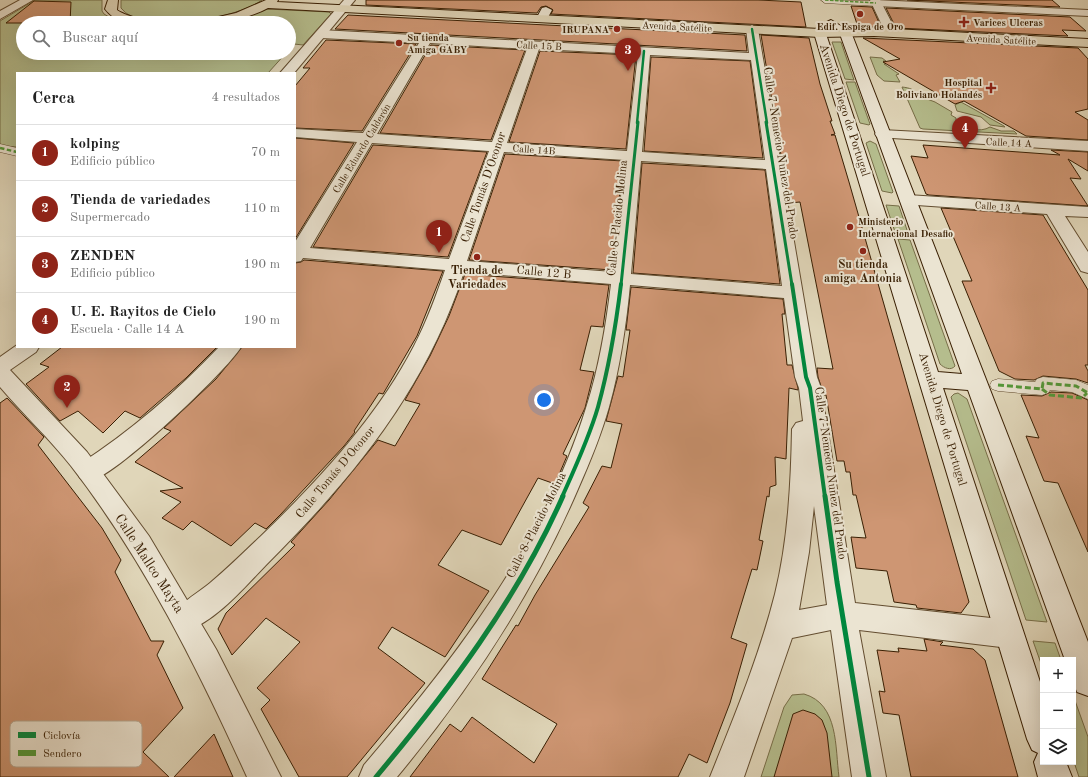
<!DOCTYPE html>
<html lang="es">
<meta charset="utf-8">
<style>
:root{--surface:#fff;--page:#f2f2f2;--text:#222;--muted:#767676;--line:#e0e0e0;--accent:#8f2418}
body{margin:0;font-family:"Old Standard TT",serif;background:var(--page);color:var(--text)}
.controls{position:absolute;right:12px;bottom:12px;display:grid;overflow:hidden;border-radius:0px;box-shadow:0 4px 16px #0002}
.controls button{width:36px;height:36px;display:grid;place-items:center;padding:0;border:0;border-bottom:1px solid var(--line);background:var(--surface);color:var(--text);font:20px sans-serif}
.you{position:absolute;left:544px;top:400px;width:14px;height:14px;margin:-10px;border:3px solid #fff;border-radius:50%;background:#1a73e8;box-shadow:0 0 0 6px #1a73e833}
.badge{display:grid;place-items:center;width:26px;height:26px;border-radius:50%;background:var(--accent);color:#fff;font-size:13px;font-weight:700}
.pin{position:absolute;translate:-50% -33px;filter:drop-shadow(0 1px 2px #0008)}
.pin::after{content:'';position:absolute;top:21px;width:14px;height:12px;background:inherit;clip-path:polygon(0 0,100% 0,50% 100%)}
.list{margin:0;padding:0;list-style:none}
h2{display:flex;justify-content:space-between;align-items:center;height:52px;margin:0;padding:0 16px;font-size:17px}
h2 small{font-size:13px;font-weight:400;color:var(--muted)}
.list li{display:grid;grid-template-columns:26px 1fr auto;gap:12px;align-items:center;box-sizing:border-box;height:56px;padding:0 16px;border-top:1px solid var(--line)}
.list b{display:block;font-size:15px;white-space:nowrap}
.list p{margin:0;font-size:13px;white-space:nowrap;color:var(--muted)}
.list em{font-size:13px;font-style:normal;color:var(--muted)}
.icon{flex:none;width:22px;height:22px;fill:none;stroke:currentColor;stroke-width:2;stroke-linecap:round;stroke-linejoin:round}
.map{position:relative;flex:none;width:1088px;height:777px;overflow:hidden}
.search{position:absolute;background:var(--surface);box-shadow:0 4px 16px #0002;left:16px;top:16px;width:280px;height:44px;display:flex;align-items:center;gap:10px;box-sizing:border-box;padding:0 14px;border-radius:22px;color:var(--muted);font-size:15px}
.panel{position:absolute;background:var(--surface);box-shadow:0 4px 16px #0002;left:16px;top:72px;width:280px;height:276px;border-radius:0px}
.map>svg:first-child{display:block}
</style>
<div class="map">
<svg width="1088" height="777" viewBox="0 0 1088 777">
<rect width="100%" height="100%" fill="#e0d6b9"/>
<filter id="stains"><feTurbulence type="fractalNoise" baseFrequency=".005" numOctaves="4"/><feColorMatrix values="0 0 0 0 .2 0 0 0 0 .09 0 0 0 0 .02 0 0 0 .5 -.17"/></filter>
<radialGradient id="worn" r=".72"><stop offset=".6" stop-color="#630" stop-opacity="0"/><stop offset="1" stop-color="#630" stop-opacity=".3"/></radialGradient>
<path fill="#b5bd8d" stroke="#776e48" d="M35 0H102V11L104 14 119 23H23V53H286L268 73H17V147L0 146V21Z
M121 0H262C237 19 141 36 121 8Z
M267 9 329 12 331 14 303 45 294 44 289 49V23H224Z
M832 42H841L854 80 845 79Z
M870 57 882 58 886 61H883L886 64H884L899 74 896 75 900 82 884 81 877 75Z
M846 82H855L870 124 869 125 860 123Z
M902 87C910 88 914 89 919 96L935 102 952 112 951 115 956 118V122C965 129 980 133 990 127L1001 131H1014L1017 134 923 129 920 128Z
M961 102 1004 126 1005 127 990 125 981 117 957 111 955 105Z
M870 141 876 144 893 192 892 193 882 191 866 143Z
M886 205 899 206 908 233 895 232Z
M898 239 910 240 955 366C951 371 944 368 940 364Z
M958 393 967 399 1047 622 1026 620 951 397 954 394Z
M1033 641 1055 643 1061 660H1043V669Z
M804 694C839 704 835 748 839 777H761L784 707 792 695Z
M1073 695 1088 737V777H1079L1073 759Z"/>
<path fill="#ce9673" stroke="#391f03" d="M366 0H758L801 2 806 27 551 14 553 10 546 6 541 7 537 13 366 5Z
M907 0H1052L1060 7Z
M34 1 71 2 70 23H6Z
M851 6 872 7 881 27H858Z
M886 8 1070 17 1086 31 1062 30 1068 36 896 28Z
M348 15 745 35 747 51 335 29Z
M761 35 809 38 820 84 832 121H830L835 134 831 135H835L849 182 969 602 961 613 917 608 916 605 894 602 887 571 856 568 851 537 866 538 856 495H853L850 472H846L844 461H837L826 395H824L818 377 817 368 833 369 800 202 789 203Z
M863 38 1078 48 1088 59V109L1075 112 1088 120V140L1026 136 964 101 955 104 883 62 900 59Z
M326 40 416 44 362 131 295 128V86L310 68H303Z
M431 45 525 50 491 140 380 133Z
M540 51 636 55 626 149 509 142Z
M651 57 750 61 763 158 644 151Z
M295 138 354 143 295 239Z
M373 145 487 152 448 257 313 247Z
M923 145 1060 155 1051 150 1088 152V171L1068 159 1081 179 1070 178 1088 206 929 195 926 194 911 156 928 158Z
M505 154 623 161 612 270 469 260Z
M642 163 765 170 780 284 633 273Z
M941 208 1043 215 1088 290V365H1085L1088 371V383L1076 379 1043 376 1034 380 1015 379 999 371 962 281H972Z
M304 260 443 271 417 336 383 394 379 393 354 431 355 432 344 446 281 514 266 529 255 523 231 546 192 521 183 530 162 518 181 502 160 491 183 488 135 462 171 431 164 428 216 379 242 347H295V263L301 262Z
M465 274 609 285 603 327 591 326 580 370 594 372 585 408 563 454 567 456 555 484 538 478 501 545 462 530 438 565 489 591 445 657 392 627 378 648 425 683 347 777H299L261 709 270 700 257 688 300 642 266 618 232 655 218 629 226 613 295 545 291 542 329 500 378 440 395 446 420 404 405 400 430 356 449 316Z
M631 287 783 299 785 314H782L787 365H792L798 388V390L789 388 786 459 775 457 776 485 770 487 769 497 767 496 759 540 763 541 757 570 752 569 731 638 747 644 730 703 707 763 689 754 678 777H410L450 724 461 732 472 717 534 763 557 724 482 679 516 625 518 626 535 595 589 507 583 503 602 466 611 468 622 424 606 421 618 376 623 377 630 330H626Z
M62 347H217L186 378 140 418 125 411 103 433 78 411 60 421 26 384 49 367 40 364Z
M1051 392 1072 393 1088 400V552L1058 483 1044 481 1026 436 1039 438 1021 395 1042 396Z
M7 398 44 437 38 445 102 528 121 560 115 572 151 641H164L157 655 183 708 143 752 169 777H0V403Z
M924 639 943 642 940 645 973 649 985 660 1018 777H911L899 715 883 713 879 691 885 692 877 650 899 652 898 648 927 651Z
M803 710 815 714 822 720 827 733 832 777H774L793 714Z
M214 734 233 777H174Z"/>
<g fill="none" stroke-linecap="round" stroke-linejoin="round">
<defs>
<path id="pedestrian" d="M821 0 879 1 880 3 876 6 825 3Z
M0 144 17 148V156L0 152Z
M1043 377 1076 380 1088 385V399L1072 392 1050 390 1048 393 1042 395 998 391 992 389 990 385 992 381 998 379 1035 382 1037 379Z"/>
<path id="minor" d="M20 0H33L0 19V11Z
M875 0 1088 10V16L876 6 870 3Z
M752 25 758 29 817 377 821 388 855 603 1009 620 1019 624 1023 634 1019 644 1009 648 859 630 886 777H852L831 630 792 638 744 777H710C734 717 759 657 775 594 788 541 791 484 792 429L796 423 803 421 799 388 795 377 784 298 630 285C626 326 620 368 609 407 601 435 590 462 578 489 533 594 470 689 397 777H359L364 765C454 660 545 542 586 408 599 368 606 326 611 284L464 272C425 391 353 478 266 565 243 589 217 620 185 632L175 628 171 619C178 603 197 594 210 583 228 568 244 552 261 536 318 481 378 416 414 346 427 321 436 296 445 270L303 258 301 261 295 262V242L357 142 295 137V129L363 133 419 43 321 38 315 34 321 30 749 53 746 29ZM430 43 527 49 492 142 377 134ZM539 49 638 54 627 151 507 143ZM650 55 751 60 765 160 642 152ZM372 143 489 151 449 259 310 248ZM504 152 625 160 613 272 467 261ZM641 161 766 169 782 286 631 274ZM814 506 827 605 799 610 809 552Z
M882 130 1088 141V151L877 137 875 134 877 131Z
M908 195 1088 207V217L1065 216 1088 252V273L1081 271 1047 214 902 204 900 200 902 196Z
M219 347H241C228 370 112 480 89 481 87 481 83 479 80 478L77 471 80 464C131 431 177 391 219 347Z"/>
<path id="tertiary" d="M344 0H355L294 73H280Z
M870 0H880L897 33 895 36H887Z
M17 345V347H39L36 352 10 370 87 452 149 536 216 649 281 777H247C198 669 144 560 71 466 49 438 23 414 0 387V357Z"/>
<path id="secondary" d="M546 7 552 10 546 21H538L536 19 542 8Z
M831 20 851 32 1088 642V696L1077 692 1073 681V660H1065L968 390 943 388 1043 691V762H1066L1072 777H1038L1034 762 1038 753 1032 750 1027 739 814 33 827 22ZM832 29 840 34 962 374 938 372 826 34Z"/>
<path id="primary" d="M108 0H118L117 10C125 16 139 17 144 23 128 23 116 23 105 9Z
M266 0H278L277 2 820 29 874 28 1088 39V47L874 36 820 37 268 8C245 20 224 23 199 23L201 21 236 13Z"/>
</defs>
<use href="#pedestrian" stroke="#634d30" stroke-width="1"/>
<use href="#minor" stroke="#634d30" stroke-width="2"/>
<use href="#tertiary" stroke="#634d30" stroke-width="2"/>
<use href="#secondary" stroke="#391f03" stroke-width="2"/>
<use href="#primary" stroke="#391f03" stroke-width="2"/>
<use href="#pedestrian" fill="#ebe4d2" fill-rule="evenodd"/>
<use href="#minor" fill="#ebe4d2" fill-rule="evenodd"/>
<use href="#tertiary" fill="#ebe4d2" fill-rule="evenodd"/>
<use href="#secondary" fill="#ebe4d2" fill-rule="evenodd"/>
<use href="#primary" fill="#e0d6b9" fill-rule="evenodd"/>
<path stroke="#529a39" stroke-width="1.5" stroke-dasharray="3.5 1.5" stroke-linecap="butt" d="M825 0 876 3"/>
<path stroke="#529a39" stroke-width="2.5" stroke-dasharray="4.5 2.5" stroke-linecap="butt" d="M0 148 17 152"/>
<path stroke="#529a39" stroke-width="3" stroke-dasharray="6 3" stroke-linecap="butt" d="M998 385 1042 389 1043 383 1076 386 1088 393
M1042 389 1050 395 1082 398 1087 393"/>
<defs>
<path id="cycleway-far3" d="M752 29 767 123
M637 123 644 51"/>
<path id="cycleway-far2" d="M766 122 792 285
M621 285 638 122"/>
<path id="cycleway-far1" d="M792 284 806 377 810 388 825 497
M562 497C575 468 589 438 598 407 609 367 616 325 621 284"/>
<path id="cycleway" d="M825 496 837 582 869 777
M376 777C448 691 517 600 563 496"/>
</defs>
<use href="#cycleway-far3" stroke="#ebe4d2" stroke-width="4"/>
<use href="#cycleway-far2" stroke="#ebe4d2" stroke-width="5"/>
<use href="#cycleway-far1" stroke="#ebe4d2" stroke-width="6"/>
<use href="#cycleway" stroke="#ebe4d2" stroke-width="8"/>
<use href="#cycleway-far3" stroke="#00873e" stroke-width="2.5"/>
<use href="#cycleway-far2" stroke="#00873e" stroke-width="3"/>
<use href="#cycleway-far1" stroke="#00873e" stroke-width="4"/>
<use href="#cycleway" stroke="#00873e" stroke-width="5"/>
</g>
<g fill="#8f2418" stroke="#ebe4d2" stroke-width="1.5">
<circle cx="860" cy="14" r="4"/>
<path d="M962 16h4v4h4v4h-4v4h-4v-4h-4v-4h4z"/>
<circle cx="617" cy="29" r="4"/>
<circle cx="399" cy="43" r="4"/>
<path d="M989 82h4v4h4v4h-4v4h-4v-4h-4v-4h4z"/>
<circle cx="850" cy="227" r="4"/>
<circle cx="863" cy="251" r="4"/>
<circle cx="477" cy="257" r="4"/>
</g>
<g text-anchor="middle" stroke-width="4" stroke-linejoin="round" paint-order="stroke">
<g font-size="10" font-weight="bold" fill="#391f03" stroke="#ebe4d2" text-anchor="start">
<text x="973" y="26">Varices Ulceras</text>
<text x="860" y="30" text-anchor="middle">Edif. Espiga de Oro</text>
<text x="609" y="33" text-anchor="end">IRUPANA</text>
<text x="407" y="41">Su tienda<tspan x="407" dy="12">Amiga GABY</tspan></text>
<text x="982" y="86" text-anchor="end">Hospital<tspan x="982" dy="12">Boliviano Holandés</tspan></text>
<text x="858" y="225">Ministerio<tspan x="858" dy="12">Internacional Desafio</tspan></text>
</g>
<g font-size="10" fill="#391f03" stroke="#ebe4d2">
<text transform="translate(677 26) rotate(3)" y="4">Avenida Satélite</text>
<text transform="translate(1001 39) rotate(3)" y="4">Avenida Satélite</text>
<text transform="translate(539 45) rotate(3)" y="4">Calle 15 B</text>
<text transform="translate(1009 142) rotate(3)" y="4">Calle 14 A</text>
<text transform="translate(361 148) rotate(-59)" y="4">Calle Eduardo Calderón</text>
<text transform="translate(534 149) rotate(4)" y="4">Calle 14B</text>
<text transform="translate(998 206) rotate(4)" y="4">Calle 13 A</text>
</g>
<g font-size="12" fill="#391f03" stroke="#ebe4d2">
<text transform="translate(845 110) rotate(72)" y="4">Avenida Diego de Portugal</text>
<text transform="translate(781 153) rotate(81)" y="4">Calle 7-Nemecio Nuñez del Prado</text>
<text transform="translate(483 187) rotate(-71)" y="4">Calle Tomás D'Oconor</text>
<text transform="translate(617 218) rotate(-84)" y="4">Calle 8-Placido Molina</text>
<text transform="translate(544 272) rotate(5)" y="4">Calle 12 B</text>
<text transform="translate(943 419) rotate(73)" y="4">Avenida Diego de Portugal</text>
<text transform="translate(335 472) rotate(-50)" y="4">Calle Tomás D'Oconor</text>
<text transform="translate(831 473) rotate(82)" y="4">Calle 7-Nemecio Nuñez del Prado</text>
<text transform="translate(536 525) rotate(-63)" y="4">Calle 8-Placido Molina</text>
</g>
<g font-size="12" font-weight="bold" fill="#391f03" stroke="#ebe4d2">
<text x="863" y="268">Su tienda<tspan x="863" dy="14">amiga Antonia</tspan></text>
<text x="477" y="274">Tienda de<tspan x="477" dy="14">Variedades</tspan></text>
</g>
<g font-size="14" fill="#391f03" stroke="#ebe4d2">
<text transform="translate(150 563) rotate(57)" y="5">Calle Mallco Mayta</text>
</g>
</g>
<rect x="10" y="721" width="132" height="46" rx="6" fill="#ebe4d2" stroke="#b6a994" stroke-width="1"/>
<rect x="18" y="732" width="18" height="6" fill="#00873e"/>
<rect x="18" y="750" width="18" height="6" fill="#529a39"/>
<g font-size="11" fill="#391f03">
<text x="43" y="739">Ciclovía</text>
<text x="43" y="757">Sendero</text>
</g>
<rect width="100%" height="100%" filter="url(#stains)"/>
<rect width="100%" height="100%" fill="url(#worn)"/>
</svg>
<div class="controls">
<button>+</button>
<button>−</button>
<button><svg class="icon" aria-label="layers" viewBox="0 0 24 24"><path d="M12 4l9 5-9 5-9-5zM3 14l9 5 9-5"/></svg></button>
</div>
<div class="you"></div>
<div class="pin badge" style="left:439px;top:253px">1</div>
<div class="pin badge" style="left:67px;top:408px">2</div>
<div class="pin badge" style="left:628px;top:71px">3</div>
<div class="pin badge" style="left:965px;top:149px">4</div>
<div class="search"><svg class="icon" aria-label="search" viewBox="0 0 24 24"><circle cx="10" cy="10" r="6"/><path d="M15 15l6 6"/></svg>Buscar aquí</div>
<section class="panel">
<h2>Cerca<small>4 resultados</small></h2>
<ul class="list">
<li><span class="badge">1</span><div><b>kolping</b><p>Edificio público</p></div><em>70 m</em></li>
<li><span class="badge">2</span><div><b>Tienda de variedades</b><p>Supermercado</p></div><em>110 m</em></li>
<li><span class="badge">3</span><div><b>ZENDEN</b><p>Edificio público</p></div><em>190 m</em></li>
<li><span class="badge">4</span><div><b>U. E. Rayitos de Cielo</b><p>Escuela · Calle 14 A</p></div><em>190 m</em></li>
</ul>
</section>
</div>
